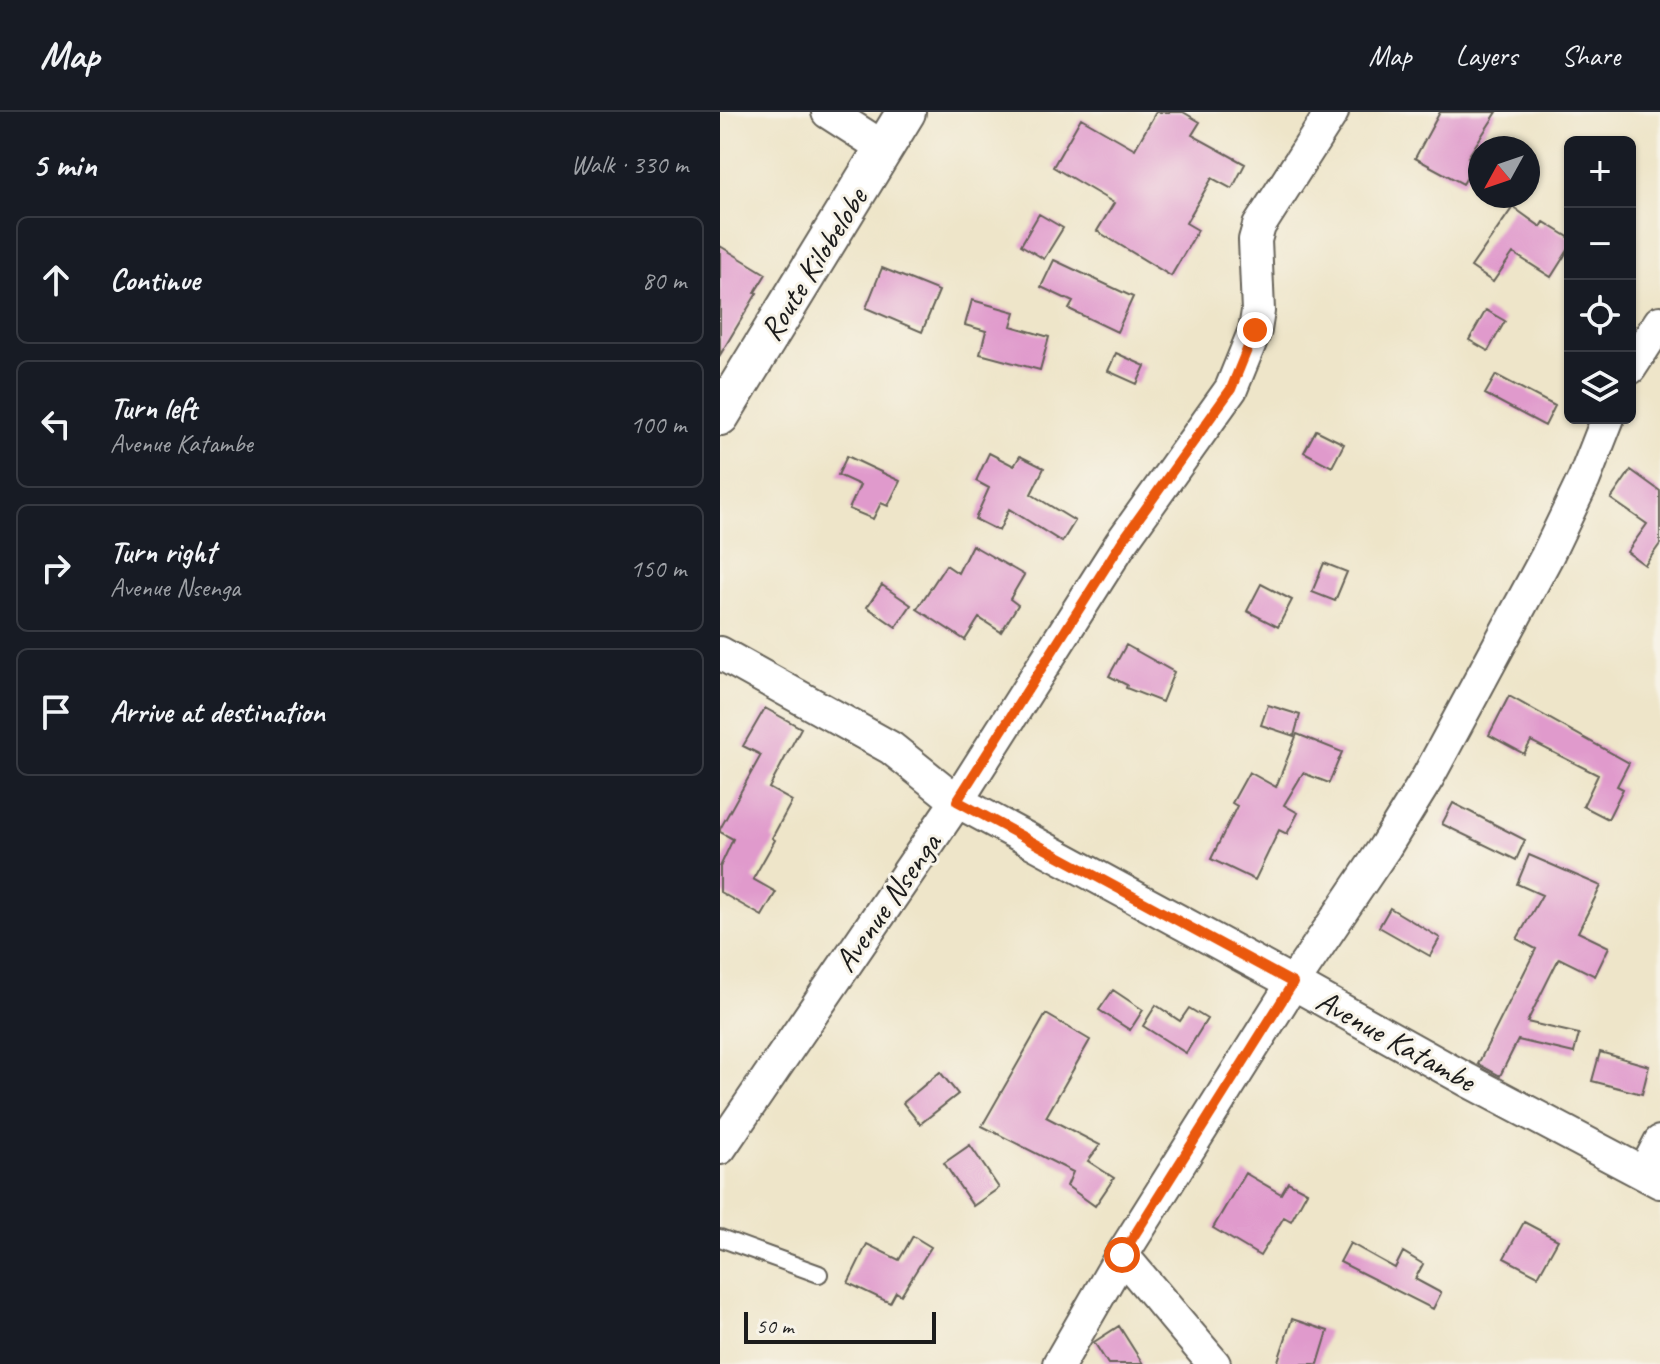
<!DOCTYPE html>
<meta charset="utf-8">
<style>
:root{--surface:#171b24;--page:#242831;--text:#f1f3f6;--muted:#9ea1a6;--line:#363941}
body{margin:0;font-family:Caveat,sans-serif;background:var(--page);color:var(--text)}
.controls{position:absolute;right:24px;top:24px;display:grid;overflow:hidden;border-radius:12px;box-shadow:0 2px 6px #0004}
.controls button{width:72px;height:72px;display:grid;place-items:center;padding:0;border:0;border-bottom:2px solid var(--line);background:var(--surface);color:var(--text);font:40px sans-serif}
.compass{position:absolute;left:748px;top:24px;width:72px;height:72px;border-radius:50%;background:var(--surface);box-shadow:0 2px 6px #0004;rotate:230deg}
.scale{position:absolute;left:24px;bottom:20px;width:192px;box-sizing:border-box;padding-left:8px;border:4px solid #1c1c1c;border-top:0;font-size:22px;line-height:28px;white-space:nowrap;color:#1c1c1c;-webkit-text-stroke:6px #f7f3e8;paint-order:stroke}
.stop{position:absolute;width:24px;height:24px;margin:-18px;border:6px solid #ea580c;border-radius:50%;background:#fff}
.stop.end{background:#ea580c;border-color:#fff;box-shadow:0 2px 8px #0008}
.list{margin:0;padding:0;list-style:none}
h2{display:flex;justify-content:space-between;align-items:center;height:104px;margin:0;padding:0 32px;font-size:34px}
h2 small{font-size:26px;font-weight:400;color:var(--muted)}
.list li{display:grid;grid-template-columns:52px 1fr auto;gap:24px;align-items:center;box-sizing:border-box;height:128px;margin:0 16px 16px;padding:0 16px;border:2px solid var(--line);border-radius:12px}
.list b{display:block;font-size:30px;white-space:nowrap}
.list p{margin:0;font-size:26px;white-space:nowrap;color:var(--muted)}
.list em{font-size:26px;font-style:normal;color:var(--muted)}
.icon{flex:none;width:44px;height:44px;fill:none;stroke:currentColor;stroke-width:2;stroke-linecap:round;stroke-linejoin:round}
.map{position:relative;flex:none;width:940px;height:1252px;overflow:hidden}
header{display:flex;align-items:center;gap:48px;box-sizing:border-box;height:112px;padding:0 40px;background:var(--surface);border-bottom:2px solid var(--line)}
header strong{font-size:38px}
nav{display:flex;gap:44px;margin-inline-start:auto;font-size:28px}
main{display:flex}
aside{flex:1;background:var(--surface)}
.map>svg:first-child{display:block}
</style>
<header>
<strong>Map</strong>
<nav><a>Map</a><a>Layers</a><a>Share</a></nav>
</header>
<main>
<aside>
<h2>5 min<small>Walk · 330 m</small></h2>
<ul class="list">
<li><svg class="icon" aria-label="ahead" viewBox="0 0 24 24"><path d="M12 20V5M6 11l6-6 6 6"/></svg><div><b>Continue</b></div><em>80 m</em></li>
<li><svg class="icon" aria-label="left" viewBox="0 0 24 24"><path d="M17 20v-9H6M10 6l-5 5 5 5"/></svg><div><b>Turn left</b><p>Avenue Katambe</p></div><em>100 m</em></li>
<li><svg class="icon" aria-label="right" viewBox="0 0 24 24"><path d="M7 20v-9h11M14 6l5 5-5 5"/></svg><div><b>Turn right</b><p>Avenue Nsenga</p></div><em>150 m</em></li>
<li><svg class="icon" aria-label="arrive" viewBox="0 0 24 24"><path d="M6 21V4h12l-3 4 3 4H6"/></svg><div><b>Arrive at destination</b></div></li>
</ul>
</aside>
<div class="map">
<svg width="940" height="1252" viewBox="0 0 940 1252">
<rect width="100%" height="100%" fill="#f7f3e8"/>
<filter id="ink" filterUnits="userSpaceOnUse"><feTurbulence type="fractalNoise" baseFrequency=".0125" numOctaves="2"/><feDisplacementMap in="SourceGraphic" scale="16" xChannelSelector="R" yChannelSelector="G"/><feConvolveMatrix kernelMatrix="1 2 1 2 8 2 1 2 1" color-interpolation-filters="sRGB"/></filter>
<filter id="wash" filterUnits="userSpaceOnUse"><feTurbulence type="fractalNoise" baseFrequency=".006" numOctaves="4" result="noise"/><feDisplacementMap in="SourceGraphic" scale="32" xChannelSelector="R" yChannelSelector="G"/><feGaussianBlur stdDeviation="1.8" result="paint"/><feColorMatrix in="noise" values="0 0 0 0 0 0 0 0 0 0 0 0 0 0 0 0 0 1.4 0 .05"/><feComposite in="paint" operator="in"/></filter>
<g filter="url(#wash)">
<rect width="100%" height="100%" fill="#eee5c9"/>
<g id="blocks">
<path fill="#e09acc" d="M436 0H463L480 10 472 23 525 52 512 77 492 66 466 111 478 118 451 164 377 119 394 91 333 55 361 6 415 37Z
M720 0H777L748 45 756 50 743 72 695 46Z
M793 95 821 115 824 110 850 126V135L831 165 793 141 773 170 751 155Z
M319 102 343 116 324 147 301 133Z
M0 134 46 162 35 180 37 181 0 243Z
M334 148 413 185 397 220 349 197 353 190 321 175Z
M162 156 219 179 202 220 146 196Z
M252 188 295 200 291 214 329 225 320 258 260 242 266 219 245 213Z
M766 198 785 209 768 239 749 228Z
M396 241 425 254 417 272 388 259Z
M776 263 835 294 825 314 765 282Z
M596 318 624 332 612 355 584 340Z
M269 341 294 354 300 344 324 356 311 382 355 409 342 430 289 397 279 419 255 407 269 376 256 369Z
M127 344 180 369 168 394 161 391 153 407 129 397 140 373 118 363Z
M911 358 940 379V432L925 453 907 440 927 412 891 387Z
M252 433 304 463 290 487 298 493 281 520 259 506 245 528 197 497 226 453 238 461Z
M604 451 627 460 615 489 592 480Z
M541 472 572 488 558 515 527 499Z
M162 473 191 493 176 515 147 495Z
M406 533 454 560 442 590 406 576 407 573 389 564Z
M789 584 909 651 897 674 903 677 888 707 863 694 878 663 811 629 804 642 769 623Z
M548 593 580 603 574 624 541 613Z
M45 596 81 616 49 676 72 689 52 726 55 728 33 767 56 780 42 804 0 780V755L13 727 0 720V717L41 643 23 634Z
M577 622 622 640 609 671 583 661 564 693 578 701 567 722 559 718 535 768 491 747 517 694 512 691 529 660 556 675Z
M733 691 805 728 796 748 722 712Z
M809 743 881 774 858 820 889 835 875 864 839 846 807 910 859 922 854 941 798 928 780 964 758 952 816 837 797 827 822 783 797 772Z
M670 796 720 826 710 844 659 815Z
M393 878 423 898 410 918 379 898Z
M436 893 460 909 469 896 487 907 466 941 423 914Z
M326 902 370 928 326 1005 380 1033 368 1049 394 1066 375 1094 347 1074 353 1060 262 1014Z
M880 940 929 954 922 982 872 969Z
M220 960 238 982 200 1012 183 991Z
M250 1033 279 1076 253 1094 224 1051Z
M525 1061 561 1082 568 1070 587 1080 571 1109 564 1105 540 1144 493 1116Z
M804 1110 838 1128 818 1164 784 1146Z
M193 1124 211 1135 181 1183 176 1180 170 1191 128 1171 147 1132 179 1148Z
M630 1131 675 1156 683 1140 703 1152 695 1167 721 1181 713 1197 620 1150Z
M572 1207 608 1219 598 1252H557Z
M399 1214 423 1252H388L374 1230Z"/>
</g>
</g>
<g filter="url(#ink)">
<use href="#blocks" fill-opacity="0" stroke="#666259" stroke-width="2"/>
<g fill="none" stroke-linecap="round" stroke-linejoin="round">
<defs>
<path id="service" d="M0 1126 99 1162"/>
<path id="minor" d="M108 0 164 36
M910 256 940 210
M0 541 171 636 237 689 573 871 747 968 940 1070
M0 1036 237 689 401 431 511 277 535 218 538 199 535 128 539 114 612 0
M924 1061 940 1030
M402 1143 494 1252
M339 1252 402 1143 573 871 665 735 708 665 827 444 864 367 888 306"/>
<path id="tertiary" d="M0 304 186 0"/>
</defs>
<use href="#service" stroke="#666259" stroke-width="20"/>
<use href="#minor" stroke="#666259" stroke-width="36"/>
<use href="#tertiary" stroke="#666259" stroke-width="42"/>
<use href="#service" stroke="#fff" stroke-width="16"/>
<use href="#minor" stroke="#fff" stroke-width="32"/>
<use href="#tertiary" stroke="#fff" stroke-width="38"/>
</g>
</g>
<g fill="none" stroke-linecap="round" stroke-linejoin="round" filter="url(#ink)">
<path stroke="#ea580c" stroke-width="10" d="M402 1143 573 871 237 689 401 431 511 277 535 218"/>
</g>
<g text-anchor="middle" stroke-width="6" stroke-linejoin="round" paint-order="stroke">
<g font-size="32" fill="#1c1c1c" stroke="#f7f3e8">
<text transform="translate(93 152) rotate(-58)" y="11">Route Kilobelobe</text>
<text transform="translate(167 790) rotate(-55)" y="11">Avenue Nsenga</text>
<text transform="translate(676 928) rotate(29)" y="11">Avenue Katambe</text>
</g>
</g>
</svg>
<div class="controls">
<button>+</button>
<button>−</button>
<button><svg class="icon" aria-label="locate" viewBox="0 0 24 24"><circle cx="12" cy="12" r="6"/><path d="M12 2v4M12 18v4M2 12h4M18 12h4"/></svg></button>
<button><svg class="icon" aria-label="layers" viewBox="0 0 24 24"><path d="M12 4l9 5-9 5-9-5zM3 14l9 5 9-5"/></svg></button>
</div>
<svg class="compass" viewBox="-18 -18 36 36"><path d="M0-13l5 13h-10z" fill="#e53935"/><path d="M0 13l5-13h-10z" fill="#9ea1a6"/></svg>
<div class="scale">50 m</div>
<div class="stop" style="left:402px;top:1143px"></div>
<div class="stop end" style="left:535px;top:218px"></div>
</div>
</main>
